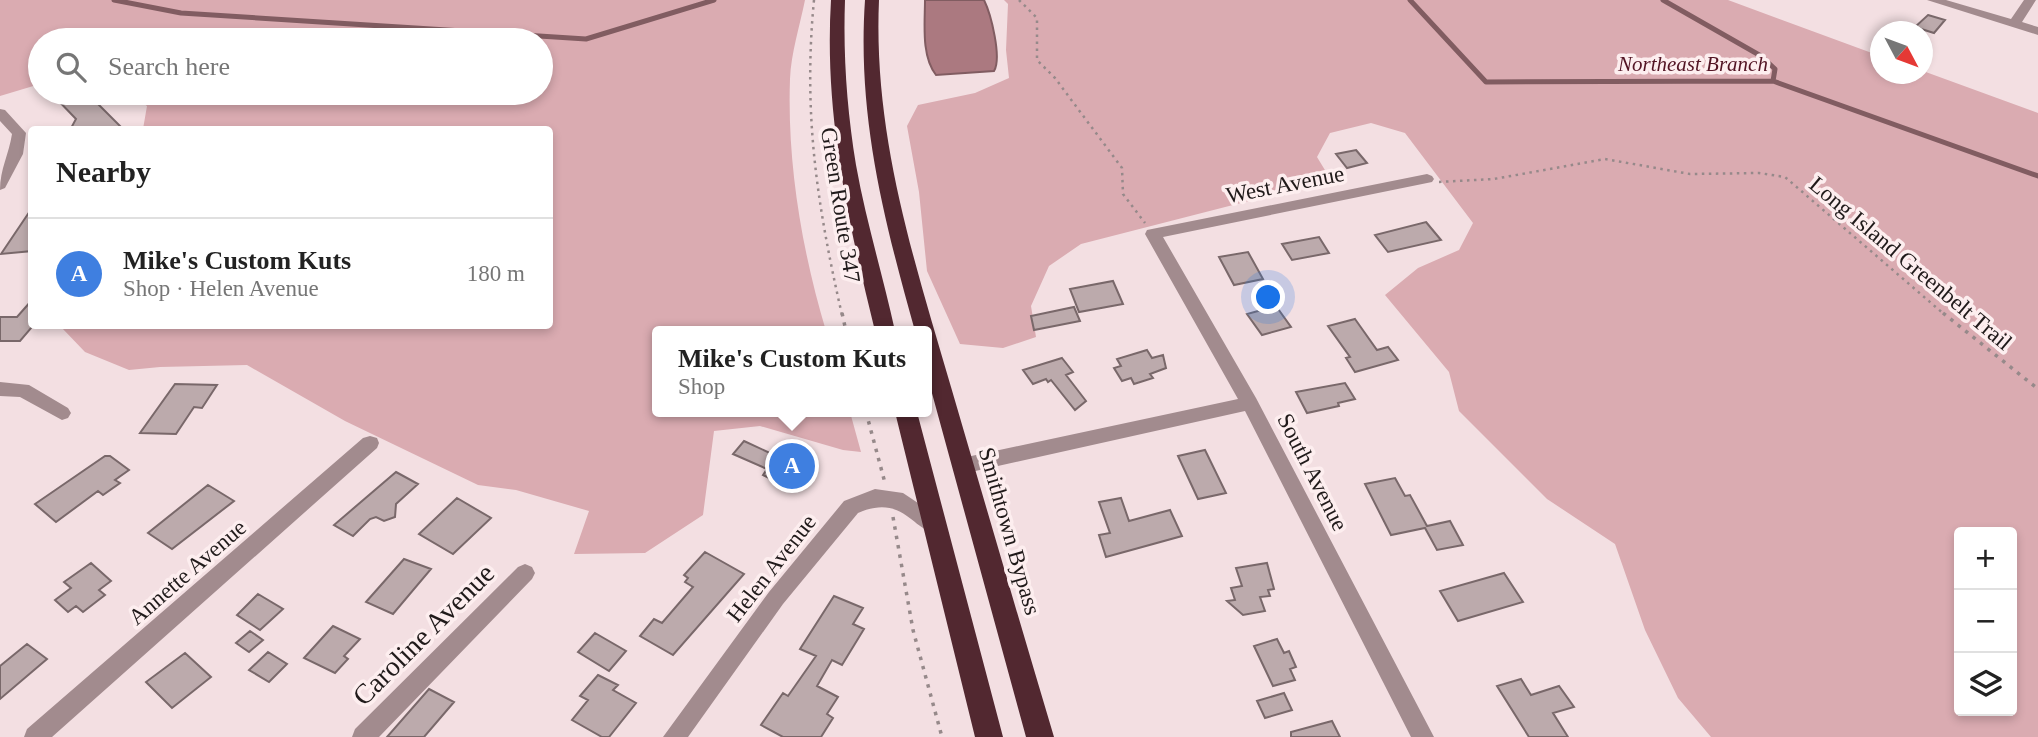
<!DOCTYPE html>
<meta charset="utf-8">
<style>
:root{--surface:#fff;--page:#f6f6f6;--text:#222;--muted:#767676;--line:#e0e0e0;--accent:#296b7e}
body{margin:0;font-family:Georgia,serif;background:var(--page);color:var(--text)}
.controls{position:absolute;right:21px;bottom:21px;display:grid;overflow:hidden;border-radius:7px;box-shadow:0 4px 10px #0003}
.controls button{width:63px;height:63px;display:grid;place-items:center;padding:0;border:0;border-bottom:2px solid var(--line);background:var(--surface);color:var(--text);font:35px sans-serif}
.compass{position:absolute;left:1870px;top:21px;width:63px;height:63px;border-radius:50%;background:var(--surface);box-shadow:0 4px 10px #0003;rotate:131deg}
.you{position:absolute;left:1269px;top:298px;width:24px;height:24px;margin:-18px;border:5px solid #fff;border-radius:50%;background:#1a73e8;box-shadow:0 0 0 10px #1a73e833}
.badge{display:grid;place-items:center;width:46px;height:46px;border-radius:50%;background:var(--accent);color:#fff;font-size:23px;font-weight:700}
.pin{position:absolute;translate:-50% -50%;border:4px solid #fff;box-shadow:0 2px 7px #0006}
.popup{position:absolute;left:652px;top:326px;width:280px;height:91px;box-sizing:border-box;display:grid;place-content:center;border-radius:7px;background:var(--surface);filter:drop-shadow(0 2px 5px #0005);font-size:23px;white-space:nowrap;color:var(--muted)}
.popup b{font-size:26px;color:var(--text)}
.popup::after{content:'';position:absolute;left:50%;top:100%;margin-left:-14px;border:14px solid transparent;border-top-color:var(--surface)}
.list{margin:0;padding:0;list-style:none}
h2{display:flex;justify-content:space-between;align-items:center;height:91px;margin:0;padding:0 28px;font-size:30px}
h2 small{font-size:23px;font-weight:400;color:var(--muted)}
.list li{display:grid;grid-template-columns:46px 1fr auto;gap:21px;align-items:center;box-sizing:border-box;height:112px;padding:0 28px;border-top:2px solid var(--line)}
.list b{display:block;font-size:26px;white-space:nowrap}
.list p{margin:0;font-size:23px;white-space:nowrap;color:var(--muted)}
.list em{font-size:23px;font-style:normal;color:var(--muted)}
.icon{flex:none;width:38px;height:38px;fill:none;stroke:currentColor;stroke-width:2;stroke-linecap:round;stroke-linejoin:round}
.map{position:relative;flex:none;width:2038px;height:737px;overflow:hidden}
.search{position:absolute;background:var(--surface);box-shadow:0 4px 10px #0003;left:28px;top:28px;width:525px;height:77px;display:flex;align-items:center;gap:18px;box-sizing:border-box;padding:0 24px;border-radius:38px;color:var(--muted);font-size:26px}
.panel{position:absolute;background:var(--surface);box-shadow:0 4px 10px #0003;left:28px;top:126px;width:525px;height:203px;border-radius:7px}
.map>svg:first-child{display:block}
</style>
<div class="map">
<svg width="2038" height="737" viewBox="0 0 2038 737">
<rect width="100%" height="100%" fill="#f3dfe2"/>
<path fill="#daabb1" fill-rule="evenodd" d="M0 0H805C800 25 791 53 790 79 787 163 802 251 826 331H657V412H850L861 452 843 450 760 426 714 431 703 515 645 553 574 554 589 511 516 490 478 485 345 421 247 365 160 367 129 370 85 352 62 328 64 326H550V130L143 129 147 106 129 93H541V40H40V84L0 96Z
M1004 0H1728L1880 56 1881 74H1923V71L2038 113V737H1711L1678 698 1645 630 1615 544 1547 499 1459 411 1449 372 1385 295 1418 268 1459 250 1473 223 1405 133 1371 123 1330 133 1317 157 1331 180 1081 244 1049 266 1031 306 1036 337 1003 348 960 344 927 271 919 192 907 126 918 105 975 93 1009 78 1006 50 1008 4ZM1959 532H2012V711H1959Z"/>
<path fill="#ab7980" stroke="#815c61" stroke-width="2" d="M925 0H984C991 14 1002 58 994 71L936 75C921 56 925 23 925 0Z"/>
<g fill="none" stroke-linecap="round" stroke-linejoin="round">
<path stroke="#815c61" stroke-width="5" d="M114 0 181 13 586 39 714 0
M1410 0 1486 82 1773 81 2038 176
M1663 0 1761 56 1775 69 1773 81"/>
</g>
<path fill="#bcaaac" stroke="#79686a" stroke-width="2" d="M1928 15 1945 20 1934 33 1915 27Z
M51 93H87L124 130H70L76 119Z
M1356 150 1367 163 1347 168 1336 154Z
M32 208V251L1 254Z
M1426 222 1441 240 1388 252 1375 235Z
M1319 237 1329 253 1292 260 1282 244Z
M1248 252 1263 279 1234 285 1219 257Z
M1113 281 1123 304 1079 312 1070 289Z
M32 300V327L20 341H0V317H17Z
M1276 306 1291 327 1262 335 1247 314Z
M1074 307 1080 321 1034 330 1031 316Z
M1355 319 1377 350 1388 347 1398 360 1355 372 1346 358 1350 357 1328 326Z
M1147 350 1152 358 1163 355 1166 368 1150 374 1153 378 1134 384 1131 378 1122 381 1114 368 1121 366 1117 359Z
M1062 358 1073 372 1066 375 1086 401 1075 410 1051 380 1048 382 1046 379 1033 384 1023 370Z
M1345 383 1355 399 1338 403 1339 406 1307 413 1296 392Z
M175 384 217 385 202 408 194 407 176 434 140 433Z
M744 441 783 459 792 449 816 461 809 469 813 471 802 483 790 477 784 485 763 475 767 469 733 454Z
M1205 450 1226 493 1198 499 1178 456Z
M105 456H110L129 470 115 480 120 483 103 495 98 491 56 522 35 504Z
M396 472 418 484 396 504 395 517 384 521 376 517 370 519 353 536 334 525Z
M1395 478 1405 496 1410 495 1427 526 1450 521 1463 545 1437 550 1425 528 1391 535 1365 484Z
M208 485 234 501 172 549 148 533Z
M457 498 491 518 453 554 419 534Z
M1121 498 1129 521 1170 510 1182 536 1106 557 1099 535 1110 533 1099 502Z
M705 552 744 574 673 655 640 636 654 619 662 623 693 587 685 582 688 578 684 575Z
M404 559 431 569 393 614 366 602Z
M91 563 111 581 99 590 105 595 83 612 76 606 68 612 55 600 71 588 64 582Z
M1267 563 1274 589 1268 590 1270 596 1260 597 1265 611 1243 615 1227 601 1235 600 1231 588 1242 586 1236 568Z
M1504 573 1523 602 1458 621 1440 591Z
M258 594 283 609 260 630 237 615Z
M834 596 863 608 853 624 864 629 842 665 832 660 817 686 838 697 827 714 833 718 821 737H783L761 725 783 693 788 696 816 656 800 649Z
M333 626 360 639 344 656 348 659 335 673 304 658Z
M250 631 263 640 249 652 236 643Z
M595 633 626 651 609 671 578 652Z
M1277 639 1284 653 1289 651 1296 667 1290 669 1295 680 1273 686 1254 646Z
M27 644 47 659 0 699V666Z
M268 652 287 664 269 682 249 670Z
M185 653 211 677 172 708 146 682Z
M598 675 618 685 613 690 636 703 609 737H602L572 720 588 700 580 696Z
M1521 679 1531 695 1559 686 1574 707 1553 713 1568 737H1529L1497 686Z
M429 689 454 702 424 737H387Z
M1284 693 1292 710 1265 718 1257 701Z
M1332 721 1340 737H1291V732Z"/>
<g fill="none" stroke-linecap="round" stroke-linejoin="round">
<path stroke="#96898a" stroke-width="2.5" stroke-dasharray="2.5 4.5" stroke-linecap="butt" d="M814 0C803 114 817 205 842 315
M1019 0 1037 18V60L1055 78 1122 168 1123 194 1145 223
M1439 182 1494 179 1605 159 1690 174 1759 173 1785 177 1945 315"/>
<path stroke="#96898a" stroke-width="3.5" stroke-dasharray="3.5 6" stroke-linecap="butt" d="M842 313 846 331
M1943 313 2038 389
M866 412 885 483
M893 517 913 630 942 737"/>
<path fill="#a28b8e" fill-rule="evenodd" d="M1927 0H1946L2011 19 2024 0H2036L2022 22 2038 27V35Z
M0 109 5 110 26 133 23 154 5 188 0 190C0 169 9 154 12 134L0 121Z
M1427 174 1432 176 1434 179 1432 182 1163 237 1256 398 1434 737H1411L1245 411 962 474 955 471 953 466 955 461 962 458 1238 399 1145 234 1147 230Z
M0 382 29 385 68 408 71 413 68 418 62 420 20 397 0 396Z
M370 436 377 438 379 443 377 448 52 737H24L27 729 363 438Z
M875 489 903 493 942 519 945 525 942 531C915 540 908 491 858 513L783 604 688 737H663L769 592 844 501Z
M525 564 532 567 535 573 532 579 379 737H352L355 729 518 567Z"/>
<path fill="#522830" fill-rule="evenodd" d="M831 0H845C843 56 847 110 856 165 866 221 883 276 895 331H875C848 221 824 114 831 0Z
M865 0H879C873 136 914 260 951 387 985 503 1019 620 1054 737H1026L927 375V331H915C884 220 857 117 865 0Z
M895 412H917L1003 737H975Z"/>
</g>
<g text-anchor="middle" stroke-width="7" stroke-linejoin="round" paint-order="stroke">
<g font-size="21" font-style="italic" fill="#531424" stroke="#fdeeef">
<text x="1693" y="71">Northeast Branch</text>
</g>
<g font-size="23" fill="#201a1a" stroke="#fdeeef">
<text transform="translate(1285 184) rotate(-11)" y="8">West Avenue</text>
<text transform="translate(841 205) rotate(81)" y="8">Green Route 347</text>
<text transform="translate(1911 263) rotate(40)" y="8">Long Island Greenbelt Trail</text>
<text transform="translate(1313 472) rotate(63)" y="8">South Avenue</text>
<text transform="translate(1010 531) rotate(74)" y="8">Smithtown Bypass</text>
<text transform="translate(771 568) rotate(-52)" y="8">Helen Avenue</text>
<text transform="translate(187 572) rotate(-41)" y="8">Annette Avenue</text>
</g>
<g font-size="28" fill="#201a1a" stroke="#fdeeef">
<text transform="translate(423 634) rotate(-45)" y="10">Caroline Avenue</text>
</g>
</g>
</svg>
<div class="controls">
<button>+</button>
<button>−</button>
<button><svg class="icon" aria-label="layers" viewBox="0 0 24 24"><path d="M12 4l9 5-9 5-9-5zM3 14l9 5 9-5"/></svg></button>
</div>
<svg class="compass" viewBox="-18 -18 36 36"><path d="M0-13l5 13h-10z" fill="#e53935"/><path d="M0 13l5-13h-10z" fill="#767676"/></svg>
<div class="you"></div>
<div class="pin badge" style="left:792px;top:466px;background:#3f7fe0">A</div>
<div class="popup"><b>Mike's Custom Kuts</b>Shop</div>
<div class="search"><svg class="icon" aria-label="search" viewBox="0 0 24 24"><circle cx="10" cy="10" r="6"/><path d="M15 15l6 6"/></svg>Search here</div>
<section class="panel">
<h2>Nearby<small></small></h2>
<ul class="list">
<li><span class="badge" style="background:#3f7fe0">A</span><div><b>Mike's Custom Kuts</b><p>Shop · Helen Avenue</p></div><em>180 m</em></li>
</ul>
</section>
</div>
